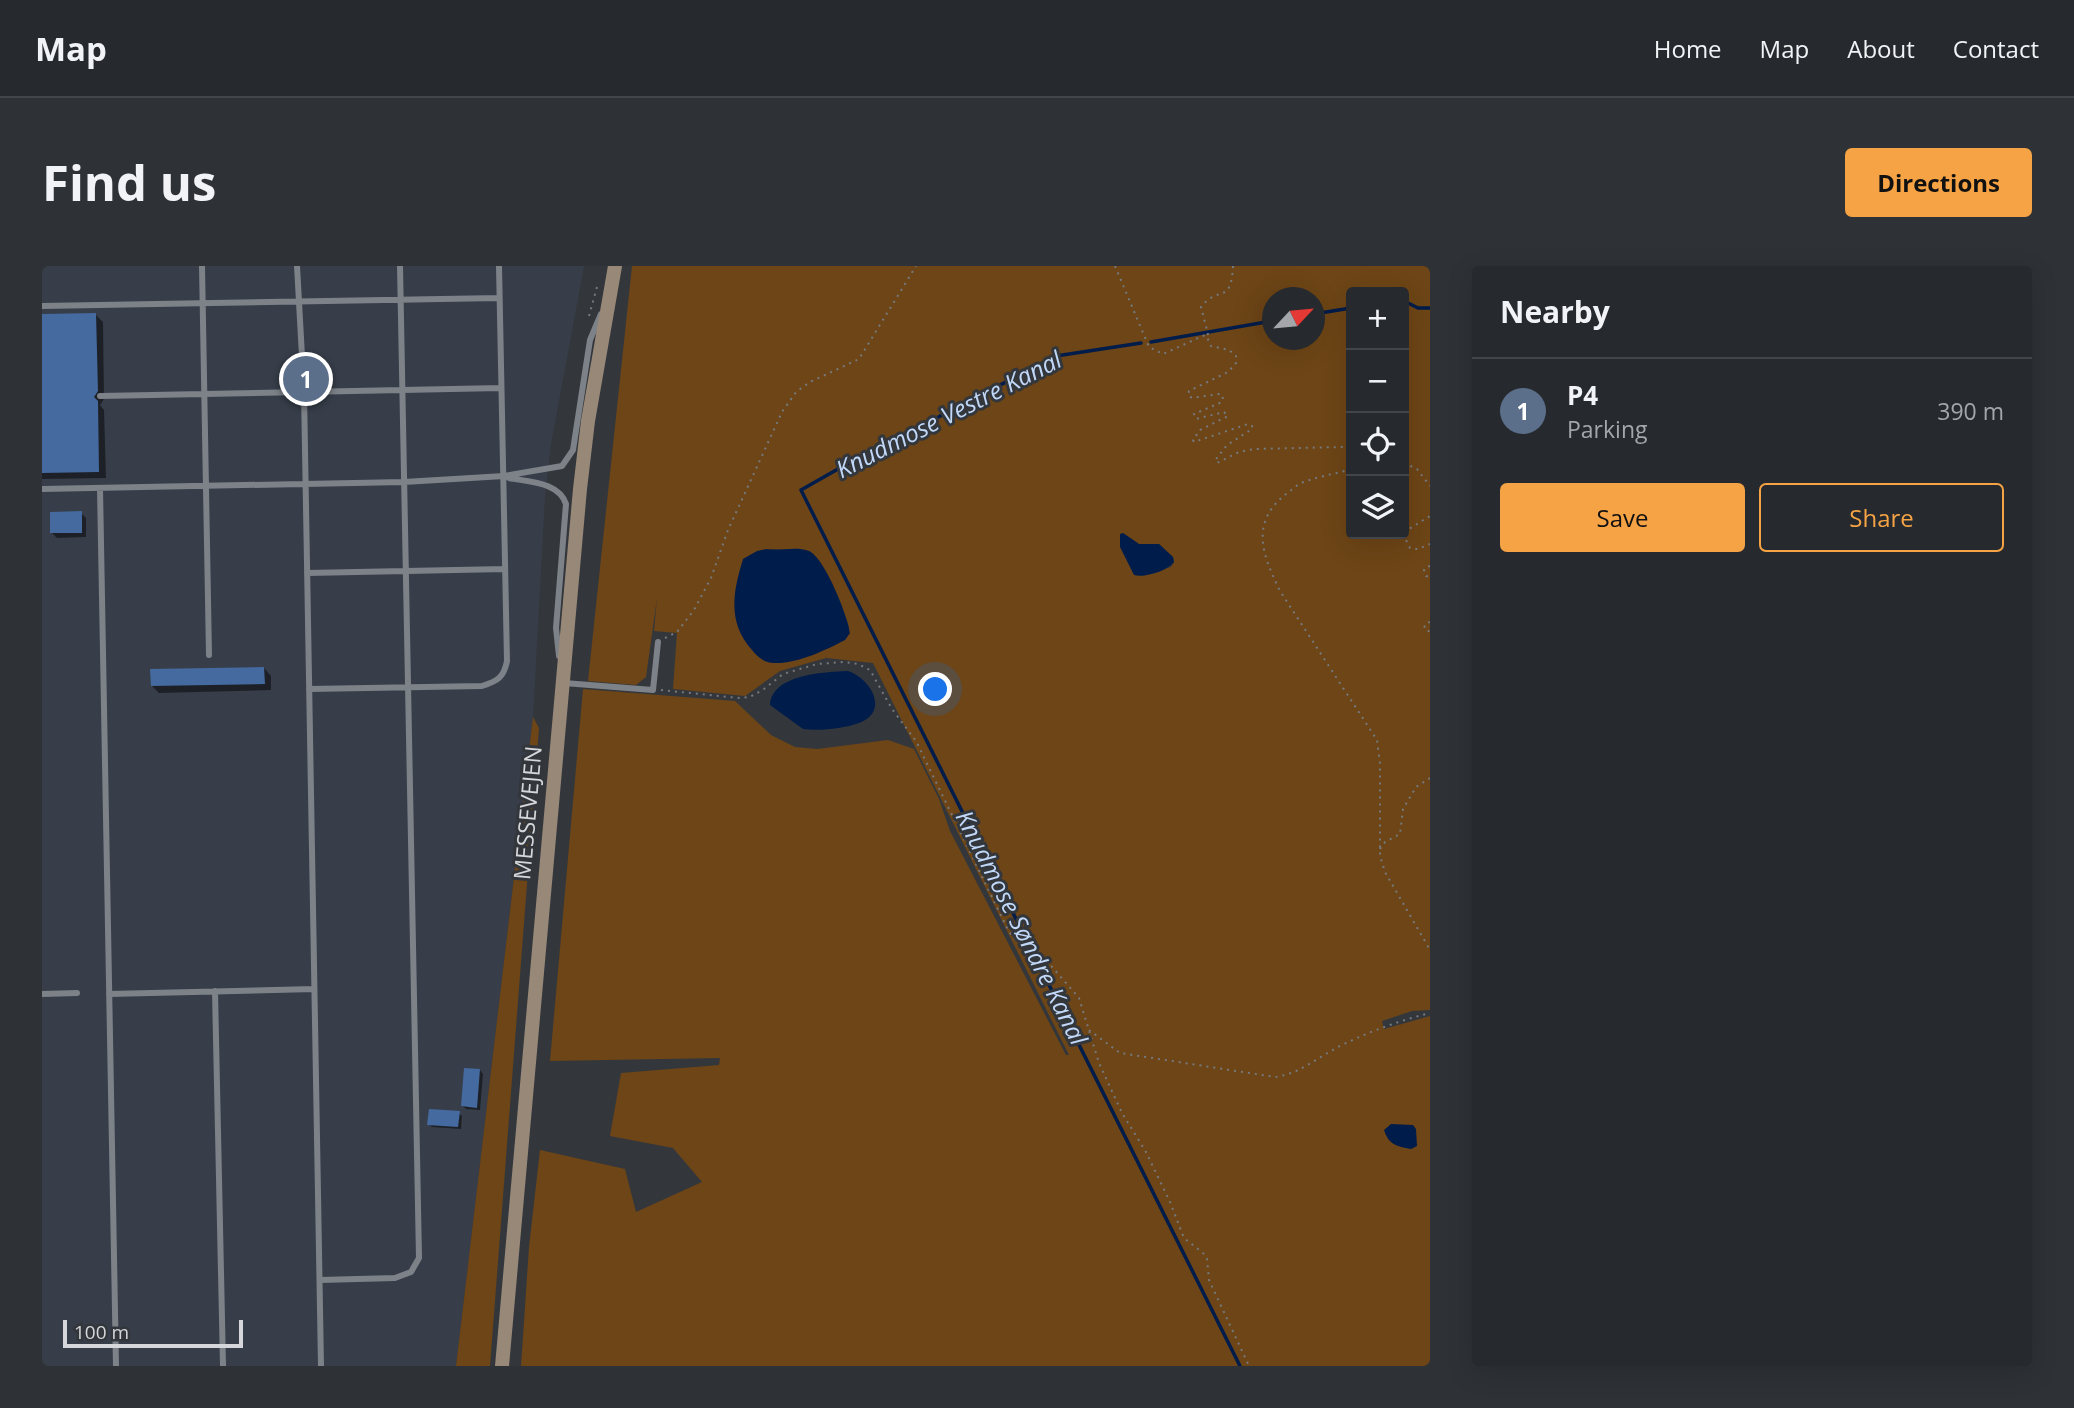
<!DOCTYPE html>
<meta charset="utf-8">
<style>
:root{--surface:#26292d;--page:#2e3135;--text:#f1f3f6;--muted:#a4a6aa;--line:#424549;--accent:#f5a345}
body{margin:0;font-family:"Open Sans",sans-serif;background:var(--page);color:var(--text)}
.controls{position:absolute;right:21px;top:21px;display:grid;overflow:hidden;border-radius:7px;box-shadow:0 7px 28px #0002}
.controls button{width:63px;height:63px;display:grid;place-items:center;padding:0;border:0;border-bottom:2px solid var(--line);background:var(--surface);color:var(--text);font:35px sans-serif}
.compass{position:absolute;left:1220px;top:21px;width:63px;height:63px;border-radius:50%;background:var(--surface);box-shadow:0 7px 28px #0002;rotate:64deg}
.scale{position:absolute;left:21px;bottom:18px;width:180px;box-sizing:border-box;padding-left:7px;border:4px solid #d5d7da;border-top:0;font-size:19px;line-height:24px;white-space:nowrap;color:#d5d7da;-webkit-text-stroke:5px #33373c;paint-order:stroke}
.you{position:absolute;left:894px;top:424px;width:24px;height:24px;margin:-18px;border:5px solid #fff;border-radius:50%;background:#1a73e8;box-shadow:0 0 0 10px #1a73e833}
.badge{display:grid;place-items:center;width:46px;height:46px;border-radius:50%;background:var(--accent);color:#fff;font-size:23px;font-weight:700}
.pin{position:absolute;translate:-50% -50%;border:4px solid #fff;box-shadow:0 2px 7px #0006}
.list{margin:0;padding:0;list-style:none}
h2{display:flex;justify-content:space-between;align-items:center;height:91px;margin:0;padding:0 28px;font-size:30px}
h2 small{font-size:23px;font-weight:400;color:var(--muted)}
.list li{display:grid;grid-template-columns:46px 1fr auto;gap:21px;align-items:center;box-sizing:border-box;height:105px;padding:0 28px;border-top:2px solid var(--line)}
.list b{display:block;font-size:26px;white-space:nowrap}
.list p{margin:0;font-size:23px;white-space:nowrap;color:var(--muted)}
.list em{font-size:23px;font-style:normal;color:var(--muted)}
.actions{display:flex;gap:14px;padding:21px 28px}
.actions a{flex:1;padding:16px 0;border:2px solid var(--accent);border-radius:7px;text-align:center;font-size:24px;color:var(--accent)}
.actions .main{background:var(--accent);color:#111}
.icon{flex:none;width:38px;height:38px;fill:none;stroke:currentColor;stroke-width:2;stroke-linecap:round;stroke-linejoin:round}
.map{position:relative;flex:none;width:1388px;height:1100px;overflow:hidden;border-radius:7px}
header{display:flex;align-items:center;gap:42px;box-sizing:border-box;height:98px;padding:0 35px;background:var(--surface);border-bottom:2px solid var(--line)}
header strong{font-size:33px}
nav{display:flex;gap:38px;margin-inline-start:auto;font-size:24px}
.intro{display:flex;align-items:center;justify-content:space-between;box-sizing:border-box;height:168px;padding:0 42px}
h1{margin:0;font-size:49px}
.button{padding:18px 32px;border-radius:7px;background:var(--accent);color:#111;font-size:24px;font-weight:700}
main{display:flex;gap:42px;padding:0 42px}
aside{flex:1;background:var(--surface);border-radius:7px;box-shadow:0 7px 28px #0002}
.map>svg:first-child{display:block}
</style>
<header>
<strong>Map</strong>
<nav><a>Home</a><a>Map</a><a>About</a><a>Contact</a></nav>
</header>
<div class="intro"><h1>Find us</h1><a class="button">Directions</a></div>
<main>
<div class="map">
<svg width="1388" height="1100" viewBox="0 0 1388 1100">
<rect width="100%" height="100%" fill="#33373c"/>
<path fill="#373e49" d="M0 0H542L509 178 503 230 491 451 414 1100H0Z"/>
<path fill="#6d4516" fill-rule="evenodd" d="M590 0H1388V744L1370 745 1340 755 1342 763 1388 750V1100H479L487 981 498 884 583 903 594 946 660 916 631 882 568 870 579 807 677 799 678 792 508 795 541 423 693 435 729 469 753 481 775 483 846 474 872 483 897 533 908 565 1024 789H1027L831 397 784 392 738 405 703 430 631 423 635 367 612 365 615 332 604 411 594 419 546 415ZM1309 26H1362V268H1309ZM1230 32H1272V74H1230ZM1081 267 1097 278H1117L1131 291 1132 296 1129 301 1099 310ZM724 283 766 285 781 301 804 352 807 361 803 374 748 395Z
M491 451 497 462 448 1100H414Z"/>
<path fill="#001c4b" d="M1081 267 1097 278H1117L1131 291 1132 296C1125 305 1103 312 1092 309L1078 281V268Z
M724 283C737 285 755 280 767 285 783 292 806 351 808 367L803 374C784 384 755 398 732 397 722 397 716 391 710 384 685 356 691 326 701 293L715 285Z
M806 405C829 413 848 445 817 457 801 463 777 465 761 463L728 439C730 408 783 406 806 405Z
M1349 858 1371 859 1374 863 1375 880 1369 883C1354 880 1347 879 1342 864Z"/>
<path fill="#0007" d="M54 49 61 56 62 133 58 139 62 144 64 212 0 213V50Z
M39 247 44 252V271L15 272 10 267Z
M222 402 229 410V424L117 427 110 420Z
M438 804 441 808 438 844 424 843 421 840Z
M417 847 420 850 419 863 390 861 387 858Z"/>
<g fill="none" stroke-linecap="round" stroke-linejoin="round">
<path stroke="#001c4b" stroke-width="3.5" d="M1362 35 1376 42H1388
M1272 48 1309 42
M1109 76 1230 55
M1099 77 1014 90 796 203 759 224 1198 1100"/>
</g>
<path fill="#446a9f" d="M54 47 56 125 52 131 56 135 57 206 0 207V48Z
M40 245V267H8V246Z
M222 401 223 418 109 420 108 403Z
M422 802 438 803 435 842 419 840Z
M387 843 418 845 416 861 385 859Z"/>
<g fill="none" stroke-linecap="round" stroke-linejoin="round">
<path stroke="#76797e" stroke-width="2" stroke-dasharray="2 5" stroke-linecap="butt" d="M1073 0 1107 81 1121 88 1163 69
M1191 0C1189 40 1177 18 1159 41L1166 68 1164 69 1169 80 1187 84 1194 90V97L1186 106 1147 125 1146 129 1150 132 1178 128 1181 130 1180 136 1152 148 1154 153 1182 146 1186 150 1158 164 1151 174 1152 176 1206 158 1210 160V163L1185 179 1174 193 1175 197 1197 186 1212 183 1300 181 1309 184
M547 50 555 21
M1362 197 1375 203 1388 220
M1309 203C1294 208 1277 210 1262 216 1255 218 1250 224 1244 228 1207 257 1221 290 1238 325L1335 474 1338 498V590L1343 606 1388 684
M1362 266 1388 250
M1361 268 1368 282 1376 283 1388 278
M1354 270 1358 268
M1388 300 1384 301 1382 304 1384 310 1388 311
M1388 356 1384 357 1382 362 1388 366
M623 372 635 366 652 344 669 312 686 264 740 146 754 126 768 116 817 93 874 0
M619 424 697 432 708 431 722 423 741 408 775 398 802 396 816 398 828 404 850 443 874 475 966 664C974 675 978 682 992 680L1037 732 1057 797 1080 847 1104 886 1128 936 1142 972 1161 987 1165 993 1167 1014 1207 1100
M1338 583 1343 576 1358 568 1361 543 1374 521 1388 512
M1047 764 1078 787 1233 811C1257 808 1275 792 1296 781 1326 766 1356 755 1388 747"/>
<path stroke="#7d8288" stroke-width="6" d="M160 0 167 389
M255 0 262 126 279 1100
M0 40 457 32
M58 130 459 122
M467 212C487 216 517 216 524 238L514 362 517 390
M58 222 74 1100
M0 223 362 216 462 210 520 200 531 184 548 74 559 48
M265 307 463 303
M522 417 611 424 616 376
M267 423 440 420C456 415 462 411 465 395L457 0
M173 725 181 1100
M0 728 35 727
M67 728 272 723
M278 1014 353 1012 369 1006 377 992 358 0"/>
<path stroke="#988878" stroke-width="14" d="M460 1100 538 223 546 155 573 0"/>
</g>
<g text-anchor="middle" stroke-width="6" stroke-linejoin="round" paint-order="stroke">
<g font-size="23" fill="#d5d7da" stroke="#33373c">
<text transform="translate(486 547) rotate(-85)" y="8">MESSEVEJEN</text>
</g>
<g font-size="24" font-style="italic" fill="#c2d8f8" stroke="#33373c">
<text transform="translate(907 149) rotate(-27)" y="8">Knudmose Vestre Kanal</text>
<text transform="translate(979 662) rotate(63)" y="8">Knudmose Søndre Kanal</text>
</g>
</g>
</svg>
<div class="controls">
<button>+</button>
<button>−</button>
<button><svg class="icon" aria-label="locate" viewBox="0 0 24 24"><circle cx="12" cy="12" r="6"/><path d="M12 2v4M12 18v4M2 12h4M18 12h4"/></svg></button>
<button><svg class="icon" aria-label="layers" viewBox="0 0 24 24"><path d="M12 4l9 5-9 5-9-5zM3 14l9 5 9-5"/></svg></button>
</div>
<svg class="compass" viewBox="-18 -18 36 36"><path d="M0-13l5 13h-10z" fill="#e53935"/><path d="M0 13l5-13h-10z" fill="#a4a6aa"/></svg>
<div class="scale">100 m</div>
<div class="you"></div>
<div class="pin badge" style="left:264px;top:113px;background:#5c6f8a">1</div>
</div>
<aside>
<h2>Nearby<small></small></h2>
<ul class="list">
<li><span class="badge" style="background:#5c6f8a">1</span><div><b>P4</b><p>Parking</p></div><em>390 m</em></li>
</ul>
<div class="actions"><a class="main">Save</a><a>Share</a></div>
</aside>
</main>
